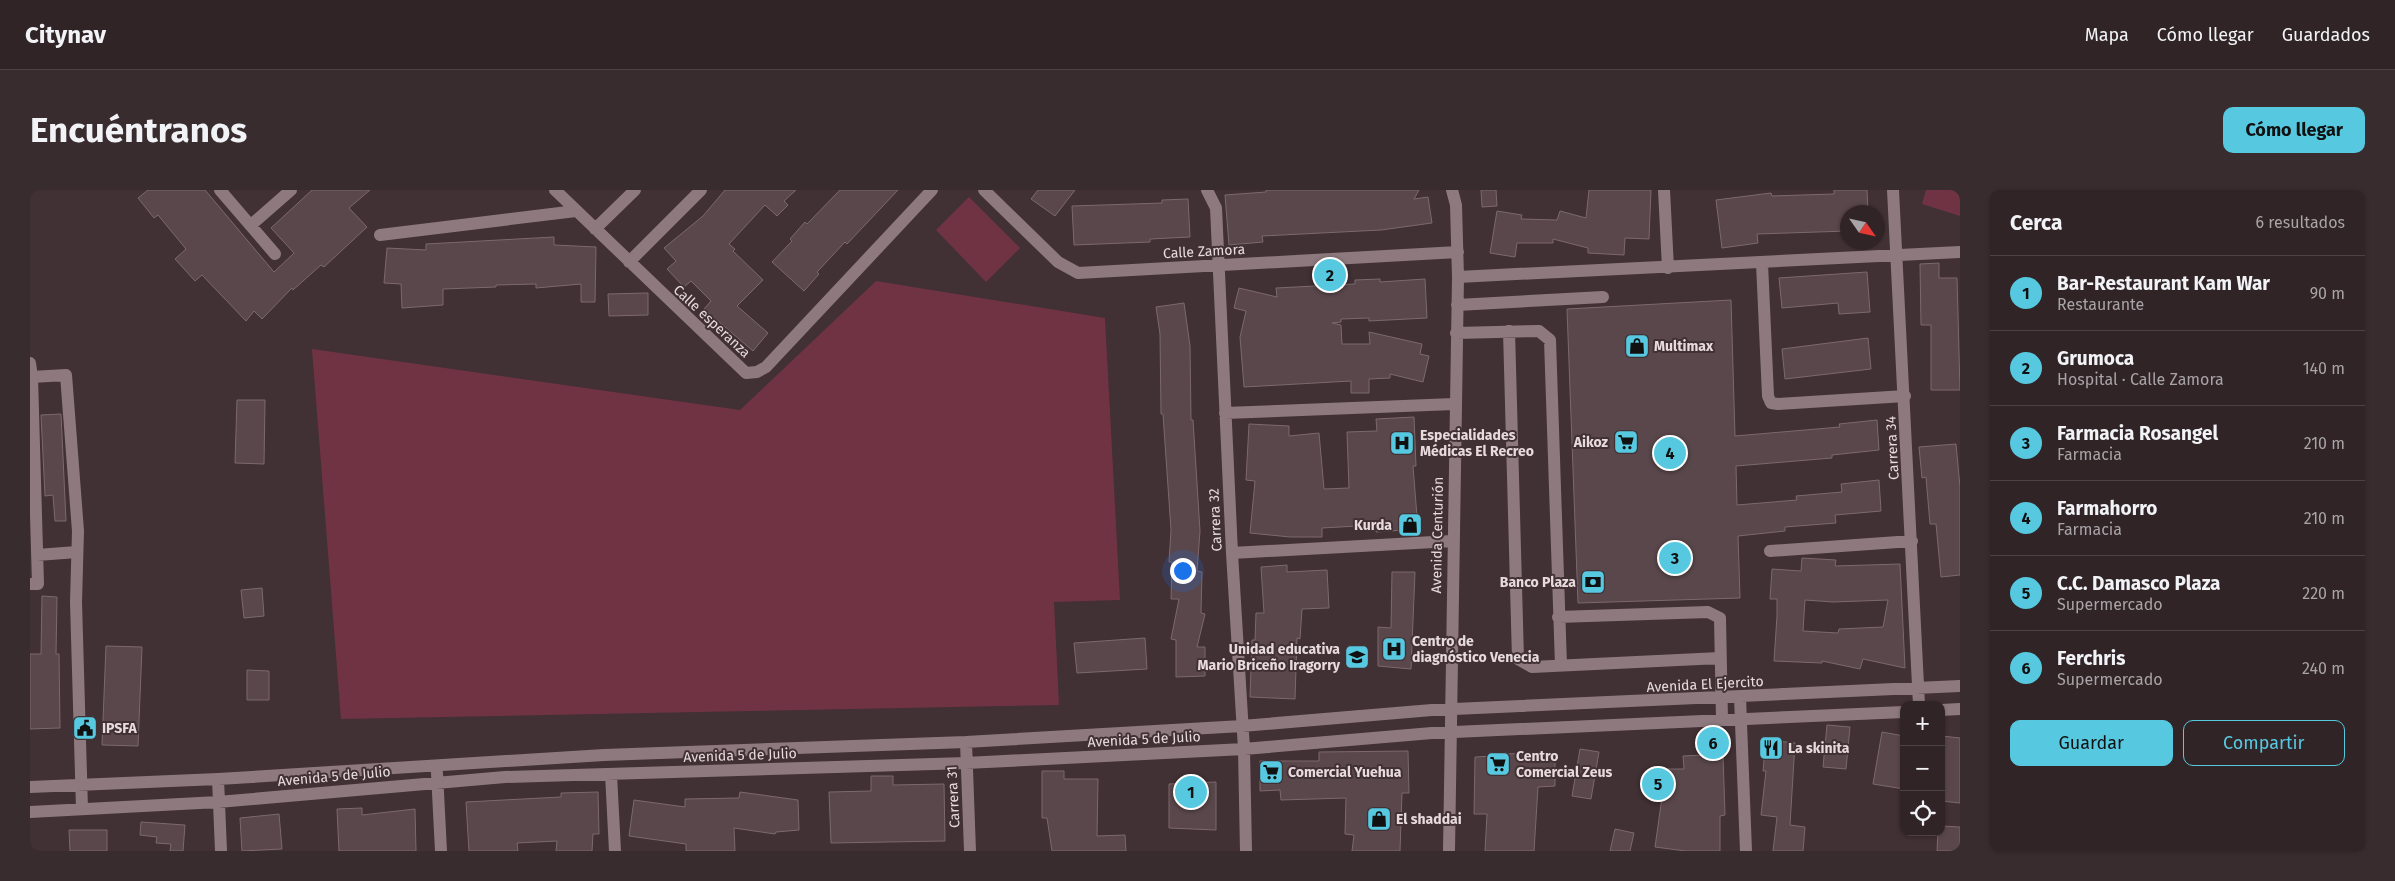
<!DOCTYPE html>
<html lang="es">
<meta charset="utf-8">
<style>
:root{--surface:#312427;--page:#392c2f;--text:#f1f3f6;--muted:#a8a4a7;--line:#4c4144;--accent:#56c9e1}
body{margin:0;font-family:"Fira Sans",sans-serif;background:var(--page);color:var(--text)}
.controls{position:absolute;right:15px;bottom:15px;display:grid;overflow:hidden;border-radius:10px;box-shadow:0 1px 4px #0004}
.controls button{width:45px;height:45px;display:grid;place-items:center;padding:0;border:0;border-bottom:1px solid var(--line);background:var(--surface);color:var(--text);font:25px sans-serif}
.compass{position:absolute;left:1810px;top:15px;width:45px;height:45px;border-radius:50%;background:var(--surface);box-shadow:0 1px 4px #0004;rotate:124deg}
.you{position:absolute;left:1152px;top:380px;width:18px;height:18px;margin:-12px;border:4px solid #fff;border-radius:50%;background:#1a73e8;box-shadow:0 0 0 8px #1a73e833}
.badge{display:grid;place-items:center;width:32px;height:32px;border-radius:50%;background:var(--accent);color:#111;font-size:16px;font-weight:700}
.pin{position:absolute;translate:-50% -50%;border:2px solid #fff;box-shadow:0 1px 5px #0006}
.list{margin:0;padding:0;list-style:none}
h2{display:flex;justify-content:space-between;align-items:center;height:65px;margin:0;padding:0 20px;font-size:21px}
h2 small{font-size:16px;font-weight:400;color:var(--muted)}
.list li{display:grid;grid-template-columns:32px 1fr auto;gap:15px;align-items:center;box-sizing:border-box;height:75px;padding:0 20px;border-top:1px solid var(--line)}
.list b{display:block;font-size:19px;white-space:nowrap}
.list p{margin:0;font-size:16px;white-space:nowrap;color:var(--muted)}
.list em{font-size:16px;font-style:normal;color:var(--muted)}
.actions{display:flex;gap:10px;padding:15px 20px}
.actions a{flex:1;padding:11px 0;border:1px solid var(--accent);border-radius:10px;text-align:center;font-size:18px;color:var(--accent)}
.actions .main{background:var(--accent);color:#111}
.icon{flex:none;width:28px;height:28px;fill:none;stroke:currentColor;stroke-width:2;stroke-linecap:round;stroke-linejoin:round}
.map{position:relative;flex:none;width:1930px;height:661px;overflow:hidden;border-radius:10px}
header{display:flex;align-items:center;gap:30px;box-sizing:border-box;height:70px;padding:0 25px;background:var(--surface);border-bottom:1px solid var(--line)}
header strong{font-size:24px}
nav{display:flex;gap:28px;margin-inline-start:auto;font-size:18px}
.intro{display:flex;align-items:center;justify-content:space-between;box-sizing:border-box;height:120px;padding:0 30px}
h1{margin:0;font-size:35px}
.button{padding:12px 22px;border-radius:10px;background:var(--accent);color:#111;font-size:18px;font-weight:700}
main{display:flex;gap:30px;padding:0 30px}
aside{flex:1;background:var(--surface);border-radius:10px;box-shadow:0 1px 4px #0004}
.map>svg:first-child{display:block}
</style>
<header>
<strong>Citynav</strong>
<nav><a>Mapa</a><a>Cómo llegar</a><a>Guardados</a></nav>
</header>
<div class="intro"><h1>Encuéntranos</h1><a class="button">Cómo llegar</a></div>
<main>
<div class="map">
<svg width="1930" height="661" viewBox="0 0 1930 661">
<rect width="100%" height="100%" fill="#413034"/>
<path fill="#6f3344" d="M1896 0H1930V26L1892 14Z
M939 7 990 58 956 92 906 40Z
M846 91 1075 128 1090 410 1024 412 1029 515 311 529 282 159 710 220Z"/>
<path fill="#5a474b" stroke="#7d696d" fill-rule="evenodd" d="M118 0H175L244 82 264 63 241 38 282 0H340L319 18 337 37 294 77 291 75 263 100 262 98 232 129 224 121 216 131 172 85 165 91 145 69 156 59 128 25 124 28 108 8Z
M695 0H766L754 11 758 15 747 26 735 15 699 54 705 59 703 61 733 90 707 116 738 143 723 161 674 119 681 111 661 91 654 97 637 79 646 71 634 58 673 26Z
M810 0H868L817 54 815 52 787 82 789 84 774 101 742 72 762 51 760 49 775 32 777 34Z
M1008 0H1045L1025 26 1001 9Z
M1236 0H1389L1384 9 1398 7 1402 33 1351 40 1232 46 1233 52 1199 55 1195 5 1236 2Z
M1451 0H1466L1467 16 1452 17Z
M1559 0H1621L1619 49 1595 48 1594 65 1558 63V58L1523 49V53H1487L1485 67 1460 63 1467 21 1492 25 1491 29 1527 30 1530 21 1556 28Z
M1804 0H1837L1838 22H1818V41L1727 44 1728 53 1692 58 1686 10 1741 3 1742 6 1804 4Z
M1158 9 1160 47 1120 49V52L1044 55 1042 16 1132 13V10Z
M524 47V55L566 57 565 112H551V94L506 98V94L466 95V97L413 99V115L372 118 371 94 354 93 357 58 396 60V54Z
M1909 73V88H1927L1930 200H1901V135H1891L1890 74Z
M1837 82 1840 122 1809 124 1808 113 1752 118 1749 88Z
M1350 89V92L1395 89 1397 128 1339 131V128L1311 129V132L1302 133 1311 135 1312 154H1340L1339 142 1392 154 1390 164 1399 166 1393 192 1360 184V188L1339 189V203H1321V191L1214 197 1210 147 1216 121 1204 118 1209 98 1247 107 1246 98 1325 94V90Z
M618 103V125L579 126 578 104Z
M1701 110 1705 246 1810 237 1809 234 1847 230 1849 260 1802 265V268L1706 276 1707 315 1767 310 1766 306 1812 302 1811 294 1849 290 1851 321 1805 325 1806 333 1755 337V341L1708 346 1710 408 1548 413 1537 119Z
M1154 113 1160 156 1161 230H1163L1170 341 1167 381 1172 382 1171 423 1175 424 1167 457H1175V486L1146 487V450L1141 449 1149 409H1141L1142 372H1139L1141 340 1133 224H1131L1130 144 1126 117Z
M1838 148 1841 179 1755 189 1752 159Z
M207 210H235L234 274 205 273Z
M31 224 36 331H25L23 305 15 306 11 225Z
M1384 227 1386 276H1383L1388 339 1346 342V335L1292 338V347H1260L1220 343 1225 291 1216 290 1219 234 1259 236V246L1289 243 1294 299 1319 298 1317 242 1347 241 1346 229Z
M1926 254 1930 297V385L1911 387 1906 334H1900L1896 287 1892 288 1889 257Z
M1772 368 1806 370 1805 376 1870 374 1875 478 1833 469 1830 479 1792 471V473L1744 471 1747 426V409H1740L1742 379 1771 381ZM1775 410 1803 412 1858 410 1853 437 1809 439 1808 443 1773 441Z
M1257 375V382L1297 380 1299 418 1272 419 1270 449 1267 448 1265 509 1220 507 1222 450H1225L1226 423H1234L1231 377Z
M1362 382H1385L1381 479 1348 476V437L1361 438Z
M232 398 234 426 214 428 211 400Z
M12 406 27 407 26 464H29L30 538 0 539V464H11Z
M1115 448 1117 479 1047 483 1044 453Z
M76 456 112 457 108 556 72 555Z
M217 480 239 481V510H217Z
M1797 535 1820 537 1816 579 1793 577Z
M1852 542 1874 546V599L1843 594Z
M1912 546 1930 548V613L1911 611Z
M1736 550 1765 553 1760 635 1775 637 1773 661H1743L1747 627 1731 625 1736 581H1733Z
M1550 559 1569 562 1561 609 1542 606Z
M1378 561 1379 603H1372L1370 661H1322L1324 645 1315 644 1316 608 1251 610 1250 600 1230 601V571H1289V562Z
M1525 563V596L1508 597 1504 661H1455L1457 624H1444L1445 567 1464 566V564Z
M1693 564 1695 625 1690 626V661H1656L1625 657 1636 579H1654L1653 566Z
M1012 581H1034V589H1068L1067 646 1095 645 1096 661H1022L1017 628H1012Z
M841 586H863V595L914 594 915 651 801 653 799 602 841 601Z
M1186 592V640L1139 638V594Z
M568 602 569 644H563L562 661H526L527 651 487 653 488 661H439L436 612 531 607V603Z
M710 602 768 610 769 640 746 642 745 644 704 638 705 661H656V654L599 646 604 610 655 617V609L709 608Z
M332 618V625L385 619 386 661H309L307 619Z
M249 624 252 659 212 661 210 628Z
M111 632 155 635 153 661H140L141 654 126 653 127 647 110 645Z
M1911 636 1930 637V661H1907L1908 642H1911Z
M1585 639 1604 643 1600 661H1580Z
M39 640H77V661H40Z"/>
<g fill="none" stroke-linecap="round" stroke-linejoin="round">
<path stroke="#8e7a7e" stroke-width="12" d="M190 0 245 64
M525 0 716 183 727 182 736 177 902 0
M954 0 1028 72 1048 83 1428 62
M1177 0 1186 18 1202 363 1214 559 1216 661
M1634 0 1638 78
M1863 0 1889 515
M221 35 261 0
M565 39 605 0
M350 45 546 21
M599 72 671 0
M1732 73 1738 206 1741 213 1748 214 1875 206
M1428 87 1930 62
M1427 115 1573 107
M1479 141 1488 469 1502 477 1690 468
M1426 143 1509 141 1520 150 1531 475
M0 173 2 187
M1195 223 1424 214
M1740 361 1882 351
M1202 363 1422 351
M7 365 47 362
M0 394H8L2 187 36 185 48 341 46 412 52 619
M1528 427 1678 422 1690 428 1692 530
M1710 507 1716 661
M1911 520 1930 519
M936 552 940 661
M407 583 411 661
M581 584 585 661
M188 589 191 661
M0 597 188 589 574 565 936 552 1212 536 1402 520 1930 496
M0 622 188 612 475 587 936 573 1214 559 1402 543 1874 522
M1419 661 1428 87 1426 15 1422 0"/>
</g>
<defs>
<symbol id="shop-square" viewBox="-11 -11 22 22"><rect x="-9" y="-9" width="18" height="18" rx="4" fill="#56c9e1" stroke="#413034"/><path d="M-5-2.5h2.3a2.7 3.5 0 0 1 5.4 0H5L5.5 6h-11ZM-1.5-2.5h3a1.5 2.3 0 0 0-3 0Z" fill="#111"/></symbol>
<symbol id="supermarket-square" viewBox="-11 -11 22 22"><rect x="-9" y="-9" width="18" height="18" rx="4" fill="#56c9e1" stroke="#413034"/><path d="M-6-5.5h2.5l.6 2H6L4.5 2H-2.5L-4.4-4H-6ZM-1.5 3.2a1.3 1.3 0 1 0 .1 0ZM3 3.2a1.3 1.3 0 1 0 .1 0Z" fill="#111"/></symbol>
<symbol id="hospital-square" viewBox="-11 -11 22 22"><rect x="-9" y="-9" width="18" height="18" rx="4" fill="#56c9e1" stroke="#413034"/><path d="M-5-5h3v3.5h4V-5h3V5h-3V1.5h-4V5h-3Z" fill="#111"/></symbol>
<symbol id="bank-square" viewBox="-11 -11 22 22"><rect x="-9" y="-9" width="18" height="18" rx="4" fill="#56c9e1" stroke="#413034"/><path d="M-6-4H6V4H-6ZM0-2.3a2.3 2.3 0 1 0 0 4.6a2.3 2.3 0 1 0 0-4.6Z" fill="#111"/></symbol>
<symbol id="school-square" viewBox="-11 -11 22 22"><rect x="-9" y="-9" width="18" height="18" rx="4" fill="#56c9e1" stroke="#413034"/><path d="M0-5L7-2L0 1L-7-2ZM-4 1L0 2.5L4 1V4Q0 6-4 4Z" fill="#111"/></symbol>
<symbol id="civic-square" viewBox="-11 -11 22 22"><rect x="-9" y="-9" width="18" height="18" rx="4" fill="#56c9e1" stroke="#413034"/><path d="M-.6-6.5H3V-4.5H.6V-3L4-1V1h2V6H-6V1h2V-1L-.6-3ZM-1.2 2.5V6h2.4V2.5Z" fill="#111"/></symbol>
<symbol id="restaurant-square" viewBox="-11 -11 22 22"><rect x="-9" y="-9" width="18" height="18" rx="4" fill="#56c9e1" stroke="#413034"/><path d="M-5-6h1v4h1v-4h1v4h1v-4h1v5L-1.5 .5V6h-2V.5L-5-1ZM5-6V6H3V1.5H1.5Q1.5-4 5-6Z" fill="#111"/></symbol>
</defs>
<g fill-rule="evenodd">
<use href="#shop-square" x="1593" y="142" width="28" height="28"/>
<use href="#supermarket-square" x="1582" y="238" width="28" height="28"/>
<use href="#hospital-square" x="1358" y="239" width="28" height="28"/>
<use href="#shop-square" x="1366" y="321" width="28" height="28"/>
<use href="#bank-square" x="1549" y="378" width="28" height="28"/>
<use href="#hospital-square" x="1350" y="445" width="28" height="28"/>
<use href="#school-square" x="1313" y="453" width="28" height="28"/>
<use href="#civic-square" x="41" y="524" width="28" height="28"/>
<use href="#restaurant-square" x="1727" y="544" width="28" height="28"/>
<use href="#supermarket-square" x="1454" y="560" width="28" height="28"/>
<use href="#supermarket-square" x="1227" y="568" width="28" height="28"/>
<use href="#shop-square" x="1335" y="615" width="28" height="28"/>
</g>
<g text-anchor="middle" stroke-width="4" stroke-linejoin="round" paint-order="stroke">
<g font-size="14" fill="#e7dbdd" stroke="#413034">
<text transform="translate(1174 61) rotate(-3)" y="5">Calle Zamora</text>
<text transform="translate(682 131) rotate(43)" y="5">Calle esperanza</text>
<text transform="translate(1862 258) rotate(-93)" y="5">Carrera 34</text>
<text transform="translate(1185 330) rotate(-93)" y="5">Carrera 32</text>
<text transform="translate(1407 345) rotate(-89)" y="5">Avenida Centurión</text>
<text transform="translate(1675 494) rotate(-3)" y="5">Avenida El Ejercito</text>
<text transform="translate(1114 549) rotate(-3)" y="5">Avenida 5 de Julio</text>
<text transform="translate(710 565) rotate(-2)" y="5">Avenida 5 de Julio</text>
<text transform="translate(304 586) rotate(-5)" y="5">Avenida 5 de Julio</text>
<text transform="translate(923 607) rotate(-93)" y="5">Carrera 31</text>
</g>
<g font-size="14" font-weight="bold" fill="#e7dbdd" stroke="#413034" text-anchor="start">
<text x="1624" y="161">Multimax</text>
<text x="1390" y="250">Especialidades<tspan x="1390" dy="16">Médicas El Recreo</tspan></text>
<text x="1578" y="257" text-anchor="end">Aikoz</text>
<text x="1362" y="340" text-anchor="end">Kurda</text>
<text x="1546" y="397" text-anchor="end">Banco Plaza</text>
<text x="1382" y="456">Centro de<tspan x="1382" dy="16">diagnóstico Venecia</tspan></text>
<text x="1310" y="464" text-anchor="end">Unidad educativa<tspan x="1310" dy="16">Mario Briceño Iragorry</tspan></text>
<text x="72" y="543">IPSFA</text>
<text x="1758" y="563">La skinita</text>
<text x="1486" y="571">Centro<tspan x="1486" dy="16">Comercial Zeus</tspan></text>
<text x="1258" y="587">Comercial Yuehua</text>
<text x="1366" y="634">El shaddai</text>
</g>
</g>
</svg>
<div class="controls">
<button>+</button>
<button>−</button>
<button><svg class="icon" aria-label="locate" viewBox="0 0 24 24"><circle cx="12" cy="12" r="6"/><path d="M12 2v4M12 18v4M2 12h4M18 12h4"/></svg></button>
</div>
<svg class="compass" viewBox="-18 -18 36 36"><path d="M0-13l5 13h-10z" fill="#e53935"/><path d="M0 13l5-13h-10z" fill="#a8a4a7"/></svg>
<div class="you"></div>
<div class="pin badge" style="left:1161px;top:602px">1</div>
<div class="pin badge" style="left:1300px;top:85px">2</div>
<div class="pin badge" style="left:1645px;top:368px">3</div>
<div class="pin badge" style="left:1640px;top:263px">4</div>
<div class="pin badge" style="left:1628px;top:594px">5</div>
<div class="pin badge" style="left:1683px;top:553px">6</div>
</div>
<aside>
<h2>Cerca<small>6 resultados</small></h2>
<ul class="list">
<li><span class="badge">1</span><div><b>Bar-Restaurant Kam War</b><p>Restaurante</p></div><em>90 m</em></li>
<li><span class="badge">2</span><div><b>Grumoca</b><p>Hospital · Calle Zamora</p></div><em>140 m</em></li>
<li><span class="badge">3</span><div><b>Farmacia Rosangel</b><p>Farmacia</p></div><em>210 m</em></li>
<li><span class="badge">4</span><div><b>Farmahorro</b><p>Farmacia</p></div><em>210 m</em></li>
<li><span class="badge">5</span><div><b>C.C. Damasco Plaza</b><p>Supermercado</p></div><em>220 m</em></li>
<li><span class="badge">6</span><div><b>Ferchris</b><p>Supermercado</p></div><em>240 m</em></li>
</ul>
<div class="actions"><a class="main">Guardar</a><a>Compartir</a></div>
</aside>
</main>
